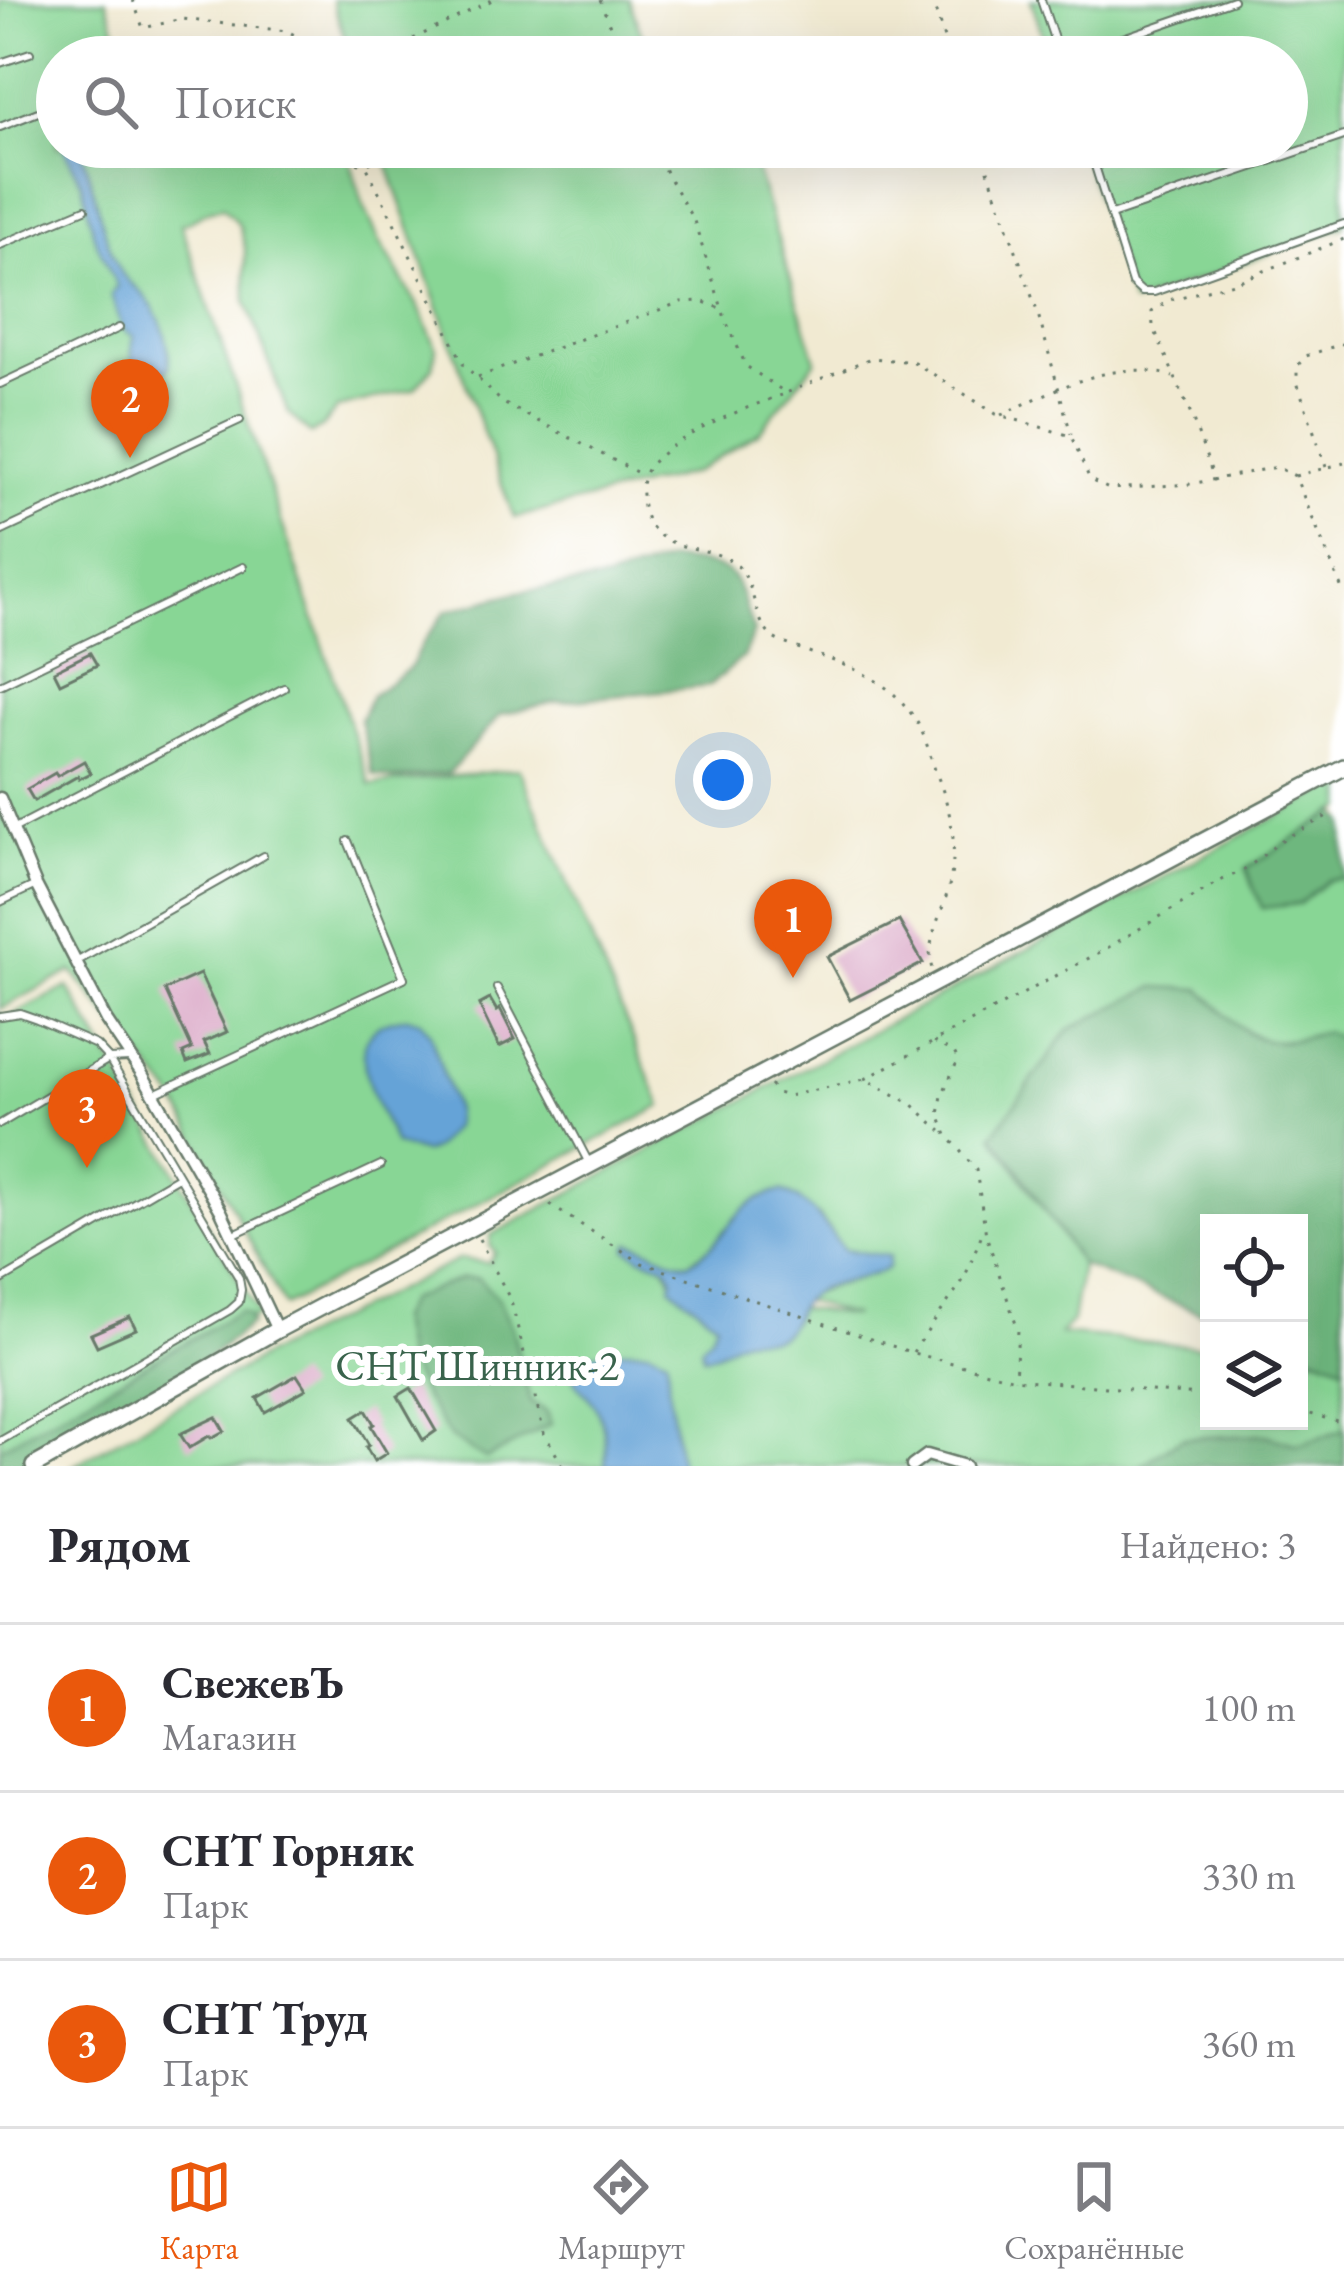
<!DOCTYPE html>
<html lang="ru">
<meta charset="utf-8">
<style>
:root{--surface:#fff;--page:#f7f7f7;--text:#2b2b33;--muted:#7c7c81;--line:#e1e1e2;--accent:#ea580c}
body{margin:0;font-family:"EB Garamond",serif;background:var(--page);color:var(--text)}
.controls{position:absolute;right:36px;bottom:36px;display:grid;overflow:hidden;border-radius:0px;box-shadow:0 12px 48px #0002}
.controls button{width:108px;height:108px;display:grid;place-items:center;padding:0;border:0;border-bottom:3px solid var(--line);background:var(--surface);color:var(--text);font:60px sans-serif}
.you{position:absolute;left:723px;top:780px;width:42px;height:42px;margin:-30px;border:9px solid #fff;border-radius:50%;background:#1a73e8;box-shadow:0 0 0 18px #1a73e833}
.badge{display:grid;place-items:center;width:78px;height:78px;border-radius:50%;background:var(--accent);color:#fff;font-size:39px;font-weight:700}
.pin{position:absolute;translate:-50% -99px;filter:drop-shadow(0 3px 6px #0008)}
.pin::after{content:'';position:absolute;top:63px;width:42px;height:36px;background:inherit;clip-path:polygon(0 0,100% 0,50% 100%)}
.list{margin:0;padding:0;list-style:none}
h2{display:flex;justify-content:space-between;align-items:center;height:156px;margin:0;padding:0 48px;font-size:51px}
h2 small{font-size:39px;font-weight:400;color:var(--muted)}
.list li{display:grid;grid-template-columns:78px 1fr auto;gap:36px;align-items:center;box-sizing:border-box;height:168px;padding:0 48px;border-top:3px solid var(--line)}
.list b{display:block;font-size:45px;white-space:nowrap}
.list p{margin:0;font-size:39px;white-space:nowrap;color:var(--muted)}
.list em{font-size:39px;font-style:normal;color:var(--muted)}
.icon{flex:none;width:66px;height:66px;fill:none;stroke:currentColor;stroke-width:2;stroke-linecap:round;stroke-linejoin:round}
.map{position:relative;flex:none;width:1344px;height:1466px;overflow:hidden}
.search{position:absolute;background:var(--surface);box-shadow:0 12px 48px #0002;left:36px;right:36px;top:36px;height:132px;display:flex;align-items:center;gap:30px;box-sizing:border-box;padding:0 42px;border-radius:66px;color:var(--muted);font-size:45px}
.sheet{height:660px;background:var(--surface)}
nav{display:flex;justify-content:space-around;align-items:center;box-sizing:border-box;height:168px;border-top:3px solid var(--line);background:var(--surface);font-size:33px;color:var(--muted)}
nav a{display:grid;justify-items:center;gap:6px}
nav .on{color:var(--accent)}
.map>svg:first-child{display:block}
</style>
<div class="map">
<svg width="1344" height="1466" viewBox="0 0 1344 1466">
<rect width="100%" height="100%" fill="#fff"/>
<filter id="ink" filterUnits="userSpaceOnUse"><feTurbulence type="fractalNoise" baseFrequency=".00833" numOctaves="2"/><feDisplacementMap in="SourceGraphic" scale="24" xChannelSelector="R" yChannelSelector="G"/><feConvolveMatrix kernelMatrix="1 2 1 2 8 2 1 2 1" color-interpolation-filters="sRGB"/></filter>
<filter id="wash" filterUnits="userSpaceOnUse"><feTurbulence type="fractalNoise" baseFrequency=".004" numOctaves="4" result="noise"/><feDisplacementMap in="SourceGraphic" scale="48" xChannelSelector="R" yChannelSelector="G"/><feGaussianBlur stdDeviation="2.7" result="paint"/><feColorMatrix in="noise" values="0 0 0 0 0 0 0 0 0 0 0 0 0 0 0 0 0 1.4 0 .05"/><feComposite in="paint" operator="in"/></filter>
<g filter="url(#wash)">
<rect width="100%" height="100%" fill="#f1ead2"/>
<path fill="#88d695" stroke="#548a64" stroke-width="3" fill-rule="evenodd" d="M0 0H106L125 57H57V147H344L347 151 363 204 379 240 419 308 436 347 433 367 414 389 338 408 322 427 311 434 288 413 246 301 245 247 239 225 223 207C202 210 198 220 181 224L370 785 519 769 662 1106 284 1306 176 1100 72 971 0 1009Z
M332 0H629L650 57H351Z
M1031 0H1344V226L1132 304 1080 147H1287V57H1050Z
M381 147H749L816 360 759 432 693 473 514 518Z
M1344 781V808L1246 869 1252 886 1299 904 1328 880 1344 878V1041L1325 1032 1297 1039 1266 1042 1232 1022 1201 989 993 1135 1081 1265 1072 1321 1060 1334 1209 1347V1421H1299V1355L1344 1359V1466H73L269 1353 460 1259 488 1263 495 1252 490 1246 491 1235ZM818 1215 844 1251 888 1256V1268C860 1283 829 1283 802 1300L854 1316 677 1291 660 1257 688 1263 718 1241 724 1230Z
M68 987 259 1315 0 1466V1021Z"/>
<path fill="#6eb77e" stroke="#467a59" stroke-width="3" d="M671 560C743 567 731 570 754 632L743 657 709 686 554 702 500 715 449 773 394 779 373 775 360 720 371 696 409 669 424 641 446 611 518 592 606 580Z
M1337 811 1344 823V878L1328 880 1299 904 1262 908 1246 869Z
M1155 987 1201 989C1218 1007 1243 1037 1268 1041 1286 1044 1308 1037 1325 1032L1344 1041V1366L1299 1349V1223H1209V1316L1081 1265 1019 1170 993 1135 1068 1030Z
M462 1278H478L498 1299 512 1328 530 1401 547 1412 551 1424 486 1459 451 1438 425 1399 404 1355 398 1319 408 1300Z
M240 1311 249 1316 251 1324 204 1361 18 1466H0V1448Z
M1344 1430V1466H1140L1182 1438 1265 1435 1298 1445Z"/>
<path fill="#65a3d7" stroke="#427086" stroke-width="3" d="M63 147H80C96 187 100 234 121 272 125 280 134 285 140 291 160 312 170 340 169 368L155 378C131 364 129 362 134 336L123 330 111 295 117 286 94 236 82 183Z
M407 1017 420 1021 430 1034 455 1110 454 1126 435 1148 424 1153 395 1145C383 1115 343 1050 378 1026 386 1020 397 1019 407 1017Z
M782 1191C813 1204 824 1224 844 1250L889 1256 888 1268C865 1280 840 1280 816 1291 794 1302 798 1321 782 1334 769 1344 759 1335 746 1338 729 1341 721 1356 703 1356L701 1346 711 1335 716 1322 671 1287 673 1278 666 1266 641 1257 627 1248 630 1243C652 1246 661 1261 689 1263 731 1239 728 1203 782 1191Z
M630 1349 649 1350 667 1358 669 1393 680 1466H605C607 1447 605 1425 596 1408 583 1385 567 1386 576 1356Z"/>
<g id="blocks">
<path fill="#ddaecb" d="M90 653 97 665 60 683 54 671Z
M84 761 91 773 79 779 78 776 34 801 27 789 55 773 57 776Z
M899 921 923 963 850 1000 827 957Z
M200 974 227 1032 204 1042 210 1054 187 1063 183 1053 192 1049 165 990Z
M490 999 497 1011 500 1009 515 1039 499 1047 479 1005Z
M130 1317 136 1329 97 1346 91 1334Z
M297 1375 306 1389 265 1412 257 1398Z
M411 1388 436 1431 423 1440 398 1396Z
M366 1410 374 1424 371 1426 387 1453 374 1461 366 1447 369 1445 353 1418Z
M216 1417 224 1431 211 1438 209 1436 189 1448 180 1434Z"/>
</g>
</g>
<g filter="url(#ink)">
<use href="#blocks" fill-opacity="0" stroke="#687a6b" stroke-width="3"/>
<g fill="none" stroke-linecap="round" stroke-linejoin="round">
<defs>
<path id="lane" d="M1041 0 1060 57
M1068 57 1233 0
M0 63 30 53
M0 127 56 105
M1089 147 1132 283 1142 292H1154L1344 224
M1111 215 1344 136
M0 245 85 209
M0 384 119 328
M0 532 240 420
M0 685 243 567
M13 829 284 688
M0 902 36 885
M76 962 263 856
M497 988 590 1165
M0 1016 20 1013 37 1019 96 1045 109 1059 239 1278 241 1290 239 1302 230 1310 0 1441
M154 1094 404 978 348 841
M0 1124 109 1059 129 1058
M232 1235 381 1165
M0 1281 178 1177"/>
<path id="street" d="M0 798 36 885 106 1020 141 1072 221 1211 277 1330
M912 1466 927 1455 965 1466"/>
<path id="secondary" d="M34 1466 277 1330 1344 767"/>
</defs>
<use href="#lane" stroke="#687a6b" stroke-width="10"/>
<use href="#street" stroke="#687a6b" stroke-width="15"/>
<use href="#secondary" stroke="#687a6b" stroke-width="20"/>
<path stroke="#687a6b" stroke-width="3" stroke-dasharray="3 9" stroke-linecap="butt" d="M133 0 143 28 182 19 287 31 310 43 319 57
M600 0 622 57
M932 0 950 57
M382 57 397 47 492 0
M357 147 464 365 503 403 642 475
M656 147 666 173 694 221 726 321 746 366 786 393 871 358 914 362 996 414 1071 436 1090 480 1109 489 1191 484 1276 467 1295 476 1344 594
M980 147 1038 314 1071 434
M334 157 364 165 415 147
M478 377 681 302 701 301 723 309
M782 395C744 408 681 433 653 462 644 471 641 482 642 495 642 507 645 520 653 529 672 551 704 546 728 559 758 575 749 615 772 637 780 643 796 647 806 651 849 667 885 676 913 716 926 734 929 755 937 775 951 811 958 843 950 881 945 911 924 939 932 969
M1001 415C1051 392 1116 355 1173 377
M1326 467 1297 382V366L1306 356 1344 343
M1295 476 1344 463
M1215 481 1191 415 1153 326 1152 312 1169 300 1237 282 1344 239
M934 1042 954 1052 958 1060 942 1095 939 1115 947 1135 976 1170 986 1235 1018 1330 1015 1379
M865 1079 1102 951 1220 881 1246 869 1282 840 1331 814
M770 1085 777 1093 788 1096 865 1079 912 1104 942 1131
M550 1205 642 1263 913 1353 1015 1379 1209 1396
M479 1239 511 1301 544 1433 563 1466
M913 1352 964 1279 983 1231
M1299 1411 1344 1423"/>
<use href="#lane" stroke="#fff" stroke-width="6"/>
<use href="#street" stroke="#fff" stroke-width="10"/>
<use href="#secondary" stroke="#fff" stroke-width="15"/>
</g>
</g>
<g text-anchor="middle" stroke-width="12" stroke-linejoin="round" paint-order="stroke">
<g font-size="42" fill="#39634c" stroke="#fff">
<text x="477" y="1380">СНТ Шинник-2</text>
</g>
</g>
</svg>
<div class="controls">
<button><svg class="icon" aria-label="locate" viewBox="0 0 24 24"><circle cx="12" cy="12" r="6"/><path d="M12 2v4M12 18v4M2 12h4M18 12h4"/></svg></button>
<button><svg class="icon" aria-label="layers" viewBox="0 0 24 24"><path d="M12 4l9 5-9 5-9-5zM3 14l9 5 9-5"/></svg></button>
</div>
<div class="you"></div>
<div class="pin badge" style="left:793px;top:978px">1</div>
<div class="pin badge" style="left:130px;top:458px">2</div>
<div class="pin badge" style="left:87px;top:1168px">3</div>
<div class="search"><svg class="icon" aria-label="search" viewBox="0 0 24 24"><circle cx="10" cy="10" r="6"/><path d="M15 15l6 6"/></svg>Поиск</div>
</div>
<section class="sheet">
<h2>Рядом<small>Найдено: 3</small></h2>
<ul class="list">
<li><span class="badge">1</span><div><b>СвежевЪ</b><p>Магазин</p></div><em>100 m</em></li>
<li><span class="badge">2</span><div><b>СНТ Горняк</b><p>Парк</p></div><em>330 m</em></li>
<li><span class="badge">3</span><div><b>СНТ Труд</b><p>Парк</p></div><em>360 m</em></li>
</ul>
</section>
<nav>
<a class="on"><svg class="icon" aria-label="map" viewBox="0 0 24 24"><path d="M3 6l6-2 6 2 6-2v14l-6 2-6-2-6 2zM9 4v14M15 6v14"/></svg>Карта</a>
<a><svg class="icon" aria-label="directions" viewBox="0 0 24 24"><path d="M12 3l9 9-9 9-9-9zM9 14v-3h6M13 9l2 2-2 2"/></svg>Маршрут</a>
<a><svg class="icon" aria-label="saved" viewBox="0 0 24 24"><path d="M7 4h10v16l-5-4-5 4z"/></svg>Сохранённые</a>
</nav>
